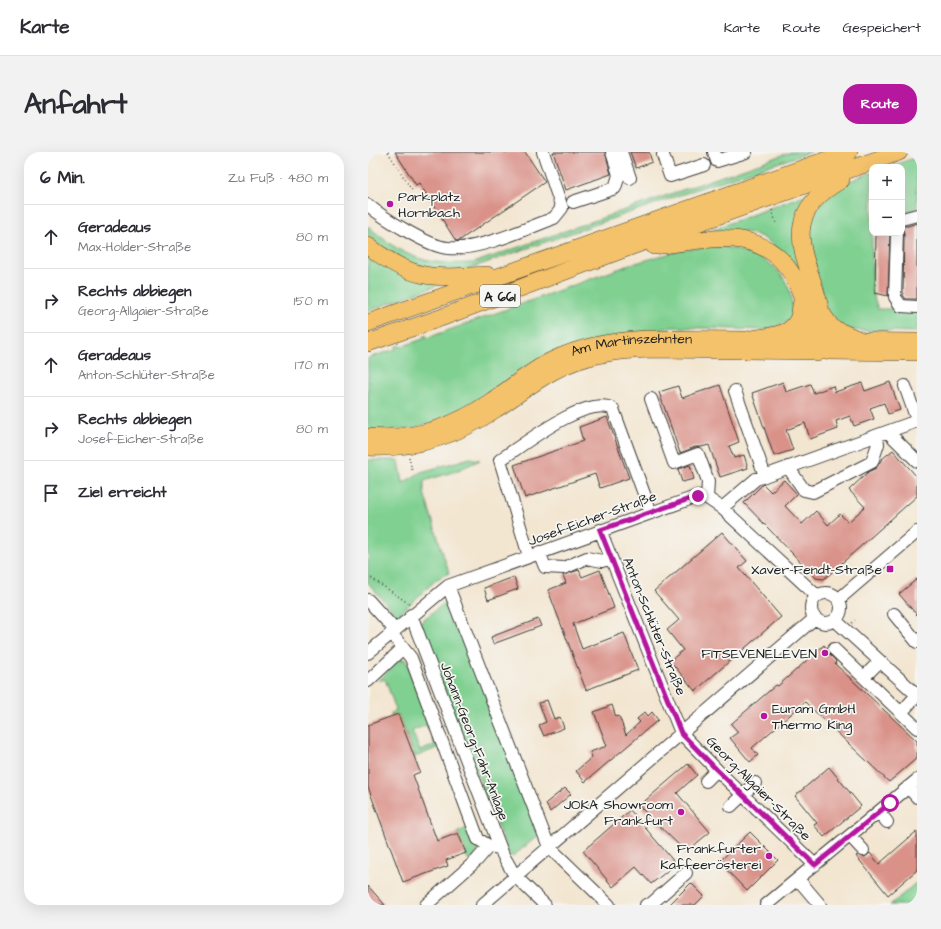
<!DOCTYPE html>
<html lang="de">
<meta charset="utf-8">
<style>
:root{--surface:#fff;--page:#f2f2f3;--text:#2b2b33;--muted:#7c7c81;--line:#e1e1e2;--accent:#b5179e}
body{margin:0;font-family:"Architects Daughter",sans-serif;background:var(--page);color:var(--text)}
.controls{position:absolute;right:12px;top:12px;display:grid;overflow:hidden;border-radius:8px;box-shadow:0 4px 16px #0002}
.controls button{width:36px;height:36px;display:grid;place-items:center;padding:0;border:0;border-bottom:1px solid var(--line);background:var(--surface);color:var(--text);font:20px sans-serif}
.stop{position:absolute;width:12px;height:12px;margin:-9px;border:3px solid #b5179e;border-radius:50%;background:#fff}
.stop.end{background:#b5179e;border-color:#fff;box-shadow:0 1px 4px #0008}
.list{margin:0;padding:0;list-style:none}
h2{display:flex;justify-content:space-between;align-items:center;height:52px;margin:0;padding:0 16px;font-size:17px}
h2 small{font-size:13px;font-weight:400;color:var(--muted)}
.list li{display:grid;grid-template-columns:26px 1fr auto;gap:12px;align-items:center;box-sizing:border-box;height:64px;padding:0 16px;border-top:1px solid var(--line)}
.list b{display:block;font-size:15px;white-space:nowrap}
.list p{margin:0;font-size:13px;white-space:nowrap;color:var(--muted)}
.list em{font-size:13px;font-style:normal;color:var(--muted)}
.icon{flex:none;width:22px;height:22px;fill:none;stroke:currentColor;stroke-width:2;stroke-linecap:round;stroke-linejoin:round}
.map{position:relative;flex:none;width:549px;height:753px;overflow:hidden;border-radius:16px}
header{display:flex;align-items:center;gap:24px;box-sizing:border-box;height:56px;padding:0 20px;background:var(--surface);border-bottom:1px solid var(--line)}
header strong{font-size:19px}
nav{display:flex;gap:22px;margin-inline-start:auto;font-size:14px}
.intro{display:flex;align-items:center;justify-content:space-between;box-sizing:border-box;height:96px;padding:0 24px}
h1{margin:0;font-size:28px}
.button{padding:10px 18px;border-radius:16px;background:var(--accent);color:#fff;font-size:14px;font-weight:700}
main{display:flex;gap:24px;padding:0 24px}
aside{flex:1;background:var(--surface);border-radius:16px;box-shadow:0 4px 16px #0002}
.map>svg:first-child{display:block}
</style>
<header>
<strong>Karte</strong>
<nav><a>Karte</a><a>Route</a><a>Gespeichert</a></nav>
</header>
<div class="intro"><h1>Anfahrt</h1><a class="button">Route</a></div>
<main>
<aside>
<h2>6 Min.<small>Zu Fuß · 480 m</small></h2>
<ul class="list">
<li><svg class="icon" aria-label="ahead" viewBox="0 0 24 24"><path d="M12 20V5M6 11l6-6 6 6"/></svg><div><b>Geradeaus</b><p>Max-Holder-Straße</p></div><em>80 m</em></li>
<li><svg class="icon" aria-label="right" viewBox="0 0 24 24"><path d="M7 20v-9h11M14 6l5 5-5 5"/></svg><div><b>Rechts abbiegen</b><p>Georg-Allgaier-Straße</p></div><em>150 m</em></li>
<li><svg class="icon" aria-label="ahead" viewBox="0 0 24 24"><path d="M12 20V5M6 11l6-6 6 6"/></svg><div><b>Geradeaus</b><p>Anton-Schlüter-Straße</p></div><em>170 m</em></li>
<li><svg class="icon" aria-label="right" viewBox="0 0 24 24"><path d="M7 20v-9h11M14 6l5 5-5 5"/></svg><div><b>Rechts abbiegen</b><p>Josef-Eicher-Straße</p></div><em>80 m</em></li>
<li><svg class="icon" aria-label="arrive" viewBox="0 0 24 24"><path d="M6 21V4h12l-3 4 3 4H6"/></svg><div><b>Ziel erreicht</b></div></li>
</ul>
</aside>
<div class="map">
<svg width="549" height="753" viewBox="0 0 549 753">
<rect width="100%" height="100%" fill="#f6f6f2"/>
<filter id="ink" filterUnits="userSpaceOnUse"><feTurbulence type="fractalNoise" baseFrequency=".025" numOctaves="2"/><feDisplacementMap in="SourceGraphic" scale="8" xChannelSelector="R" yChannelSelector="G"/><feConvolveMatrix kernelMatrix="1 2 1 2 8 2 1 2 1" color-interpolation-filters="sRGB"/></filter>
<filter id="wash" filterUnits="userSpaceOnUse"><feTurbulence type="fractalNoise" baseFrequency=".012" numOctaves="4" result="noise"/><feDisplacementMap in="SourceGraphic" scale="16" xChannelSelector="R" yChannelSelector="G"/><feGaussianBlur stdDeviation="0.9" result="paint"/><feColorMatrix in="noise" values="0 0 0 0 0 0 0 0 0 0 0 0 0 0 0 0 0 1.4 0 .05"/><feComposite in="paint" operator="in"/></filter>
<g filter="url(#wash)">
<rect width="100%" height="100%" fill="#f3e6d1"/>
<path fill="#7fd091" stroke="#4e7656" d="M423 0H443L335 35 100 117C80 119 39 118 25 100L24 102 0 84V74C36 106 57 113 105 111Z
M549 5V56L534 61V15H520Z
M504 20V140L510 157H549V180L478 178 460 163 438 80 453 47 467 35Z
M447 39 434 58 443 136C429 119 409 90 389 83 371 77 352 80 333 80L349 76V78L352 77 351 75Z
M348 94C392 98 431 119 423 169L397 178 304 175 274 181 153 217 133 234 84 265 42 277 0 278V206L28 197V194L31 193 32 195 55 187V185L58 183 59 186 264 112 314 98Z
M0 100 73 132 0 159Z
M102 306 112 308 88 319 56 329V341L81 421 69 427 29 464 0 431V308H31L35 331 53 320Z
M79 449 84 454 172 682 144 705 139 699 51 471Z
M32 507 38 508 65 578 61 579 58 573 44 579 52 599 67 593 64 587 67 586 70 593 69 596 47 605 30 562 23 564V561L28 558 17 527 11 529V528Z
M99 676 103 680 110 699 103 709 100 708 90 681V680Z
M549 730V753H522Z"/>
<g id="blocks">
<path fill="#d99188" d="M27 0H157L177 30 92 88 88 89 51 31 48 33Z
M185 0H237L243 22 198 38Z
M262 0H281L284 10 268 16Z
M549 71V147H538L535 143 536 81 534 74H540Z
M508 81H522L520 144 507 141Z
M415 230 418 240 442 232 446 241 465 234 467 240 494 231 497 239 522 230 532 258 520 262 516 251 502 256 506 267 486 274 482 264 468 269 470 277 442 287 437 271 418 278 425 298 406 304 384 241Z
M352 233 371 290 361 294 366 306 376 303 380 316 352 325 341 293 333 295H327L312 301 291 240 310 234 314 246Z
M239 265 261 326 232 336 227 322 157 346 146 313 215 289 211 275Z
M525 298 549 325V344L456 427 448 426 376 351 395 332 403 340 416 328 429 342 417 354 434 372 448 359 460 373 472 362 480 370 497 355 481 338 500 320 508 316 514 307Z
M322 313 326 327 314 330 310 317Z
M354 380 379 409 371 416 413 465 327 539 302 509 315 498 299 478 311 468 286 439Z
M211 418 214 425 232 418 246 456 205 472 214 497 256 481 270 518 218 538 180 438 198 431 195 423Z
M146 425 150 437 120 448 116 436Z
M549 427V463L531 442Z
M170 467 173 474 125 492 123 485Z
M456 493 461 502 468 509 467 512 549 589V606L521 630 437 550 384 596 390 603 382 610 362 586 370 580 363 572 408 533 410 534Z
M179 548 186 567 192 565 196 576 176 584 171 573 178 570 171 551Z
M244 553 248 565 251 564 258 583 272 570 269 567 277 560 280 564 284 560 290 568 217 630 208 619 224 605 222 600 239 594 226 560Z
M30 562 52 620 45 623 69 689 90 681 98 701 78 708 80 714 35 730 0 635V573Z
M320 612 329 623 309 641 342 680 318 700 271 654Z
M461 615 493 654 456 685 446 673 449 671 427 644Z
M197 636 203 642 182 660 178 651Z
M262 658 308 712 283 732 268 715 245 735 215 699Z
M549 679V718L520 743 488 704 489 703 497 705 502 701 511 712Z
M382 680 410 708 379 739 351 710Z
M323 731 336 744 327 753H301Z
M0 734 17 753H0Z"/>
</g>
</g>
<g filter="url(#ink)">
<use href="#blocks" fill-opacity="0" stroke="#3c3a37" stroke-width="1"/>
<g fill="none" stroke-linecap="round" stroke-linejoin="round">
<defs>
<path id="minor" d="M253 0 262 26
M346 0 349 9 378 0
M295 3 302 24 336 13
M205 50 247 36 251 23 244 0
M0 53C14 65 61 95 80 96 109 99 158 77 186 66L194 56 175 0
M534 67 549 63
M529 81 527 145 533 154 549 155
M537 234 549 268
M367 239 397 324
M283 247 306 311 330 302 340 329 339 346
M520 280 549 309
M420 315 436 338 445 340 504 310 510 292 508 284
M354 356 388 327 549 269
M232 378 313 581 349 618 447 713
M171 400 177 415 196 416 219 406 234 409 243 406
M161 404 132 308C155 293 219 242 245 257L283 361
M80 434 181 695 241 753
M443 456a15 15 0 1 1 30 0a15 15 0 1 1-30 0Z
M471 447 549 380
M0 448 27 478
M526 462 549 490
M43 463 135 703 147 724 177 753
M468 469 549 543
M23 481 43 506 110 687 121 694 132 696
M466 497 549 576
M0 501 80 434 330 344 339 346 354 356 449 444
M496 525 512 509
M0 529 35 496
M533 561 549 543
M338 629 349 618
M540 635 549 645
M363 654 387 631
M511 660 519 670
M482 684 495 698
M430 727 452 753
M58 753 109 708 121 694
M114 753 447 466
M278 753 283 752 318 721
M398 753 549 628"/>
<g id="major">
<path id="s1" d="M0 284C45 288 86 274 122 249 143 235 161 219 183 208 214 193 245 188 279 186L549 189"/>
<path d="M0 296C47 298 89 285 128 258 147 246 164 232 184 221 215 204 248 199 283 198L549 201"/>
</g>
<path id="highway" d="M0 94C46 129 63 126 119 123
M286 94C330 90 379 73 414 109 426 122 433 138 437 155 440 174 434 186 449 201 476 137 384 78 473 28
M452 159 464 176 494 189
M0 171 481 0
M383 187C408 183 432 184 433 153
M0 191 75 165 264 94 531 0"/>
</defs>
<use href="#minor" stroke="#3c3a37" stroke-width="14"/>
<use href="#major" stroke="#3c3a37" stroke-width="16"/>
<use href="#highway" stroke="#3c3a37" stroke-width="18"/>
<path stroke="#3c3a37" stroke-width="1.5" stroke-dasharray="1 3" stroke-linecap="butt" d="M20 0 45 40
M404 58 408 71
M41 305 44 319
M0 424 43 453
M484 471 487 468"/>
<use href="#minor" stroke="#fff" stroke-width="12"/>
<use href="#major" stroke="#f3c26a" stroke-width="15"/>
<use href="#highway" stroke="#f3c26a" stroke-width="17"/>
</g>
</g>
<g fill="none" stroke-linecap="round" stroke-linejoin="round" filter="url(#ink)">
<path stroke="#b5179e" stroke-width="5" d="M330 344 232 378 313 581 349 618 447 713 522 651"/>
</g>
<g fill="#b5179e" stroke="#f6f6f2" stroke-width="1.5">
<circle cx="22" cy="52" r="4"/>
<rect x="518" y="413" width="8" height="8" rx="2"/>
<circle cx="457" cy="501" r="4"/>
<circle cx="396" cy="564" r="4"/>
<circle cx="313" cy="660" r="4"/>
<circle cx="401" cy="704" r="4"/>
</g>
<g text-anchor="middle" stroke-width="3.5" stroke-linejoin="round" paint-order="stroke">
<rect fill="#f6f6f2" stroke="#5d5d5c" stroke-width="1" x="112" y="133" width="40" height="22" rx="3"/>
<g font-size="13" font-weight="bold" fill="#1c1c1c">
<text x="132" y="149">A 661</text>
</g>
<g font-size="14" fill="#1c1c1c" stroke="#f6f6f2" text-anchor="end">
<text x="30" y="49" text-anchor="start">Parkplatz<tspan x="30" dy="16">Hornbach</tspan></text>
<text x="514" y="422">Xaver-Fendt-Straße</text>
<text x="449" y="506">FITSEVENELEVEN</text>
<text x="404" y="561" text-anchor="start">Euram GmbH<tspan x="404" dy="16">Thermo King</tspan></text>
<text x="305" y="657">JOKA Showroom<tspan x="305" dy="16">Frankfurt</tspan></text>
<text x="393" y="701">Frankfurter<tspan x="393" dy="16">Kaffeerösterei</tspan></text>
</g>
<g font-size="14" fill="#1c1c1c" stroke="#f6f6f2">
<text dy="5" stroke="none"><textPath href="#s1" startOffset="286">Am Martinszehnten</textPath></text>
<text transform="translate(224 366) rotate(-20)" y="5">Josef-Eicher-Straße</text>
<text transform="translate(287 474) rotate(68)" y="5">Anton-Schlüter-Straße</text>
<text transform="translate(107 589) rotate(69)" y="5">Johann-Georg-Fahr-Anlage</text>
<text transform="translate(391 636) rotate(45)" y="5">Georg-Allgaier-Straße</text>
</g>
</g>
</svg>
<div class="controls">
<button>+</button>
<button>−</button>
</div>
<div class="stop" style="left:522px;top:651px"></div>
<div class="stop end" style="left:330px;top:344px"></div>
</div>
</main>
